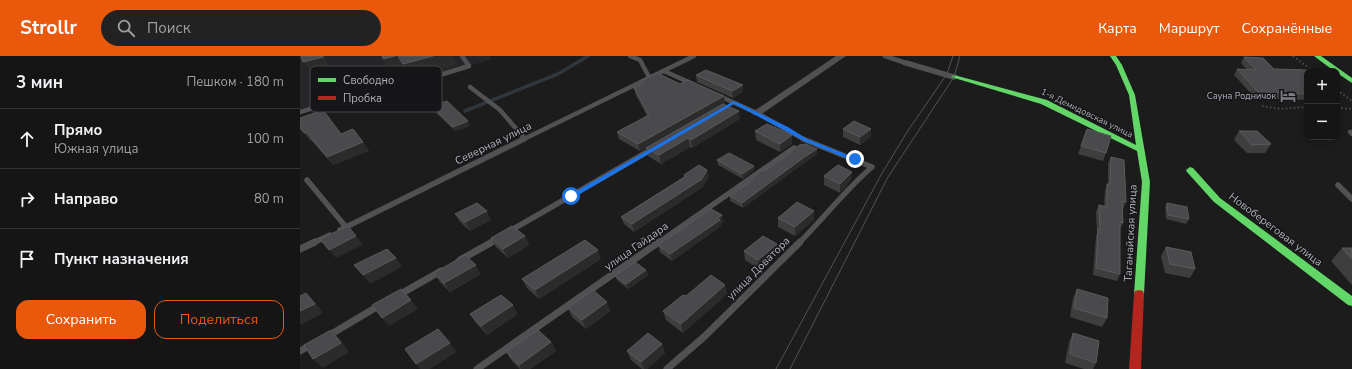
<!DOCTYPE html>
<html lang="ru">
<meta charset="utf-8">
<style>
:root{--surface:#151515;--page:#222;--text:#f1f3f6;--muted:#9d9fa0;--line:#343434;--accent:#ea580c}
body{margin:0;font-family:"Nunito Sans",sans-serif;background:var(--page);color:var(--text)}
.controls{position:absolute;right:12px;top:12px;display:grid;overflow:hidden;border-radius:8px;box-shadow:0 2px 6px #0003}
.controls button{width:36px;height:36px;display:grid;place-items:center;padding:0;border:0;border-bottom:1px solid var(--line);background:var(--surface);color:var(--text);font:20px sans-serif}
.stop{position:absolute;width:12px;height:12px;margin:-9px;border:3px solid #1a73e8;border-radius:50%;background:#fff}
.stop.end{background:#1a73e8;border-color:#fff;box-shadow:0 1px 4px #0008}
.list{margin:0;padding:0;list-style:none}
h2{display:flex;justify-content:space-between;align-items:center;height:52px;margin:0;padding:0 16px;font-size:17px}
h2 small{font-size:13px;font-weight:400;color:var(--muted)}
.list li{display:grid;grid-template-columns:26px 1fr auto;gap:12px;align-items:center;box-sizing:border-box;height:60px;padding:0 16px;border-top:1px solid var(--line)}
.list b{display:block;font-size:15px;white-space:nowrap}
.list p{margin:0;font-size:13px;white-space:nowrap;color:var(--muted)}
.list em{font-size:13px;font-style:normal;color:var(--muted)}
.actions{display:flex;gap:8px;padding:12px 16px}
.actions a{flex:1;padding:9px 0;border:1px solid var(--accent);border-radius:12px;text-align:center;font-size:14px;color:var(--accent)}
.actions .main{background:var(--accent);color:#fff}
.icon{flex:none;width:22px;height:22px;fill:none;stroke:currentColor;stroke-width:2;stroke-linecap:round;stroke-linejoin:round}
.map{position:relative;flex:none;width:1052px;height:313px;overflow:hidden}
header{display:flex;align-items:center;gap:24px;box-sizing:border-box;height:56px;padding:0 20px;background:var(--accent);color:#fff}
header strong{font-size:19px}
nav{display:flex;gap:22px;margin-inline-start:auto;font-size:14px}
.search{width:280px;height:36px;background:var(--page);display:flex;align-items:center;gap:10px;box-sizing:border-box;padding:0 14px;border-radius:22px;color:var(--muted);font-size:15px}
main{display:flex}
aside{flex:1;background:var(--surface)}
.map>svg:first-child{display:block}
</style>
<header>
<strong>Strollr</strong>
<div class="search"><svg class="icon" aria-label="search" viewBox="0 0 24 24"><circle cx="10" cy="10" r="6"/><path d="M15 15l6 6"/></svg>Поиск</div>
<nav><a>Карта</a><a>Маршрут</a><a>Сохранённые</a></nav>
</header>
<main>
<aside>
<h2>3 мин<small>Пешком · 180 m</small></h2>
<ul class="list">
<li><svg class="icon" aria-label="ahead" viewBox="0 0 24 24"><path d="M12 20V5M6 11l6-6 6 6"/></svg><div><b>Прямо</b><p>Южная улица</p></div><em>100 m</em></li>
<li><svg class="icon" aria-label="right" viewBox="0 0 24 24"><path d="M7 20v-9h11M14 6l5 5-5 5"/></svg><div><b>Направо</b></div><em>80 m</em></li>
<li><svg class="icon" aria-label="arrive" viewBox="0 0 24 24"><path d="M6 21V4h12l-3 4 3 4H6"/></svg><div><b>Пункт назначения</b></div></li>
</ul>
<div class="actions"><a class="main">Сохранить</a><a>Поделиться</a></div>
</aside>
<div class="map">
<svg width="1052" height="313" viewBox="0 0 1052 313">
<rect width="100%" height="100%" fill="#1c1c1c"/>
<path fill="#262628" d="M0 0H189L192 3 50 47 0 58Z"/>
<g fill="none" stroke-linecap="round" stroke-linejoin="round">
<path stroke="#30363d" stroke-width="3.5" d="M165 55 258 18 288 0"/>
<path stroke="#4c4d4f" stroke-width="2" stroke-dasharray="1.5 2.5" stroke-linecap="butt" d="M993 0 1013 15
M1037 34 1052 45
M962 50 981 53 1007 51
M1037 52 1052 53"/>
<path stroke="#515154" stroke-width="4.5" d="M330 0 340 4 349 21
M585 0 606 7
M364 15 393 28
M170 31 200 54 225 83
M417 39 457 57 505 84
M0 56 29 47 121 25 169 10 162 0
M1052 76H1050L1052 78
M222 84 394 0"/>
<path stroke="#515154" stroke-width="5.5" d="M7 124 46 171
M1038 129 1052 143
M40 174 224 83
M208 176 354 92
M13 187 30 179
M190 187 199 182
M358 187 494 92
M499 187C524 162 546 133 572 111L503 83"/>
<path stroke="#515154" stroke-width="7" d="M0 193 15 186
M160 204 192 186
M97 240 141 215
M28 280 80 249
M0 295 13 288
M177 313 359 186
M367 313 405 280 500 186"/>
<path fill="#515154" fill-rule="evenodd" d="M536 0H546L460 59H454L452 57 454 55Z
M606 4 657 19 658 21 654 24 603 9 602 7Z"/>
<path fill="#63d668" fill-rule="evenodd" d="M810 0H816L822 9 835 39 850 126 844 238 843 241 839 242 835 241 834 238 842 126 837 95 741 48 651 21 654 19 747 44 836 89 829 39 816 9Z
M1014 0H1021L1052 22V27L1037 17V15H1034Z
M890 111 893 112 920 142 1052 240V250L1048 249 914 146 887 116 886 114Z"/>
<path fill="#b3261e" fill-rule="evenodd" d="M839 234 843 235 844 238 841 313H829L834 238 835 235Z"/>
<path stroke="#525254" stroke-width="1" d="M476 313 581 119 607 76 647 18 653 0
M490 313 588 121 654 21 660 0"/>
</g>
<path fill="#3e3e3f" d="M82 0 156 8 110 22 105 13 90 16Z
M944 1 974 13 1007 15V44L955 42 934 19 937 13 947 14 941 7Z
M396 19 443 36 433 42 397 26Z
M341 25 380 28 425 47 350 90 440 63 392 92 390 91 361 108 348 100 346 92 340 95 319 83 317 76 347 60 336 39 334 32 342 28Z
M132 50 170 70 155 75 134 55Z
M0 72 41 78 63 86 69 95 33 109 12 85H10Z
M543 73 571 81 560 89 543 81Z
M787 73 806 97 803 105 778 98Z
M455 75 492 79V88L480 96 456 84Z
M939 75 971 88 965 97H947L934 84Z
M489 96 517 98 504 107 443 152 430 145V140L451 126 450 123 464 115 489 98Z
M811 101 826 146 823 153 822 152 823 167 820 173V218L817 225 793 219 796 180 797 177 796 156 799 149 804 150 805 134 808 128V107Z
M417 104 454 114 443 123 418 109Z
M384 119 409 121 403 131 334 176 324 168 321 161 384 121Z
M524 120 551 124 540 137 524 129Z
M867 147 889 163 886 168 866 163 865 151Z
M514 155V164L495 180 478 171V162Z
M155 158 191 164 170 175 160 166Z
M423 166 421 168V170L372 205 360 196 358 189Z
M225 180 229 189 208 202 196 191 191 182Z
M866 191 895 213 890 222 865 217 861 200Z
M1042 192H1052V229L1031 205Z
M444 195 478 197 459 213 445 204Z
M301 203 239 243 227 232 222 223 247 208Z
M346 214 348 219 328 233 317 224 315 220Z
M134 217 181 218 150 236 140 226Z
M425 229 427 238 383 277 366 264 363 255 386 240Z
M777 233 807 262 802 271 770 261 773 242Z
M268 252 311 255 286 273 272 261Z
M170 258H218L187 279 176 267Z
M773 277 796 307 793 313H784L765 307 769 286Z
M251 286 256 295 230 313H220L212 305 206 296Z
M362 288 365 297 347 313H342L331 304 327 295Z"/>
<path fill="#2b2b2c" d="M23 0H25L28 9 9 14 3 6Z
M95 0H98L105 13 90 16 83 3Z
M133 0H152L156 8 110 22 103 8Z
M443 29V36L433 42 432 35Z
M424 40 425 47 340 95 338 88Z
M439 55 440 63 392 92 391 84Z
M168 65 170 70 155 75 153 71Z
M571 73V81L560 89V81Z
M6 76 12 85H10L4 77Z
M492 79V88L480 96V88Z
M388 82 390 91 361 108 359 99Z
M63 86 69 95 33 109 27 101Z
M517 93V98L504 107 443 152 442 147 503 102Z
M454 110V114L443 123 442 118Z
M407 114 409 121 403 131 334 176 332 168Z
M552 116 551 124 540 137V128Z
M187 155 191 164 170 175 165 166Z
M514 155V164L495 180V171Z
M422 159 423 166 421 168V170L372 205 370 198Z
M56 180 63 189 36 202 29 194Z
M225 180 229 189 208 202 203 193Z
M477 188 478 197 459 213 458 204Z
M298 194 301 203 239 243 235 234Z
M96 202 102 211 70 228 63 219Z
M176 209 181 218 150 236 144 227Z
M346 214 348 219 328 233 326 228Z
M425 229 427 238 383 277 381 268Z
M6 237 15 246 23 257 0 269V255Z
M111 244 118 253 89 270 82 262Z
M307 246 311 255 286 273 282 264Z
M213 249 218 258 187 279 181 270Z
M31 274 40 283 49 296 23 312 13 303Z
M251 286 256 295 230 313H221L219 309Z
M150 287 157 296 130 313H120L116 308Z
M362 288 365 297 347 313H344L341 306Z"/>
<path fill="#4a4a4d" stroke="#5a5a5e" d="M1 0H23V1L3 6Z
M82 0H95L83 3Z
M98 0H133L103 8Z
M944 1 963 2 974 13 1007 14 1008 15H1007V38L958 36 937 13 956 14Z
M406 14 443 29 432 35 396 19Z
M357 17 380 28 388 24 424 40 338 88 317 76 349 59 334 32 345 27 341 25Z
M147 45 168 65 153 71 132 50Z
M423 48 439 55 391 84 388 82 359 99 346 92Z
M23 54 41 78 53 73 63 86 27 101 6 76 4 77 0 72V62Z
M554 65 571 73 560 81 543 73Z
M467 68 492 79 480 88 455 75Z
M787 73 811 80 806 97 781 90Z
M939 75H957L971 88 952 89Z
M501 88 503 89 505 88 517 93 503 102 442 147 430 140 453 124 450 123 462 114 464 115 491 97 489 96Z
M429 97 454 110 442 118 417 104Z
M811 101 824 104 826 146 822 145 823 167 820 166V218L796 212 798 173 800 174 799 149 807 151V128H810Z
M399 109 407 114 402 123 332 168 321 161 386 120 384 119Z
M538 109 552 116 540 128 524 120Z
M497 146 514 155 495 171 478 162Z
M177 147 187 155 165 166 155 158Z
M867 147 887 151 889 163 868 159Z
M411 153 422 159 418 162 420 164 370 198 358 189Z
M48 170 56 180 29 194 20 183Z
M212 170 225 180 203 193 191 182Z
M463 180 477 188 458 204 444 195Z
M285 184 298 194 235 234 222 223Z
M866 191 891 196 895 213 870 208Z
M1042 192H1052V203Z
M87 193 96 202 63 219 54 209Z
M165 199 176 209 144 227 134 217Z
M335 206 346 214 326 228 315 220Z
M411 219 425 229 381 268 363 255 383 239 386 240Z
M101 233 111 244 82 262 72 249Z
M777 233 808 242 807 262 774 252Z
M293 234 307 246 282 264 268 252Z
M6 237 15 248 0 255V240Z
M201 239 213 249 181 270 170 258Z
M138 273 150 287 116 308 105 293Z
M31 274 41 287 13 303 4 289Z
M238 274 251 286 219 309 206 296Z
M348 277 362 288 341 306 327 295Z
M773 277 799 285 796 307 770 298Z"/>
<path fill="#1a73e8" d="M434 45 488 71 507 83 558 103 553 105 504 85 484 74 434 48 273 142 268 140Z"/>
<defs>
<symbol id="hotel-bare" viewBox="-9 -9 18 18"><path d="M-6-4.5h1.5V1H6V5H4.5V3h-9V5H-6ZM-4 0a1.8 1.8 0 1 1 3.6 0ZM.5 0V-2.5h3Q6-2.5 6 0Z" fill="#7c7e83" stroke="#161618" stroke-width="2.5" paint-order="stroke"/></symbol>
</defs>
<g fill-rule="evenodd">
<use href="#hotel-bare" x="977" y="29" width="22" height="22"/>
</g>
<g text-anchor="middle" stroke-width="3" stroke-linejoin="round" paint-order="stroke">
<g font-size="9" fill="#afb2bb" stroke="#161618" text-anchor="end">
<text x="976" y="43">Сауна Родничок</text>
</g>
<g font-size="9" fill="#afb2bb" stroke="#161618">
<text transform="translate(787 57) rotate(26)" y="3">1-я Демидовская улица</text>
</g>
<g font-size="11" fill="#afb2bb" stroke="#161618">
<text transform="translate(193 87) rotate(-26)" y="4">Северная улица</text>
<text transform="translate(976 173) rotate(37)" y="4">Новобереговая улица</text>
<text transform="translate(830 177) rotate(-87)" y="4">Таганайская улица</text>
<text transform="translate(336 190) rotate(-35)" y="4">улица Гайдара</text>
<text transform="translate(458 212) rotate(-45)" y="4">улица Доватора</text>
</g>
</g>
<rect x="10" y="10" width="132" height="46" rx="6" fill="#161618" stroke="#444549" stroke-width="1"/>
<rect x="18" y="22" width="18" height="4" fill="#63d668"/>
<rect x="18" y="40" width="18" height="4" fill="#b3261e"/>
<g font-size="11" fill="#afb2bb">
<text x="43" y="28">Свободно</text>
<text x="43" y="46">Пробка</text>
</g>
</svg>
<div class="controls">
<button>+</button>
<button>−</button>
</div>
<div class="stop" style="left:271px;top:140px"></div>
<div class="stop end" style="left:555px;top:103px"></div>
</div>
</main>
